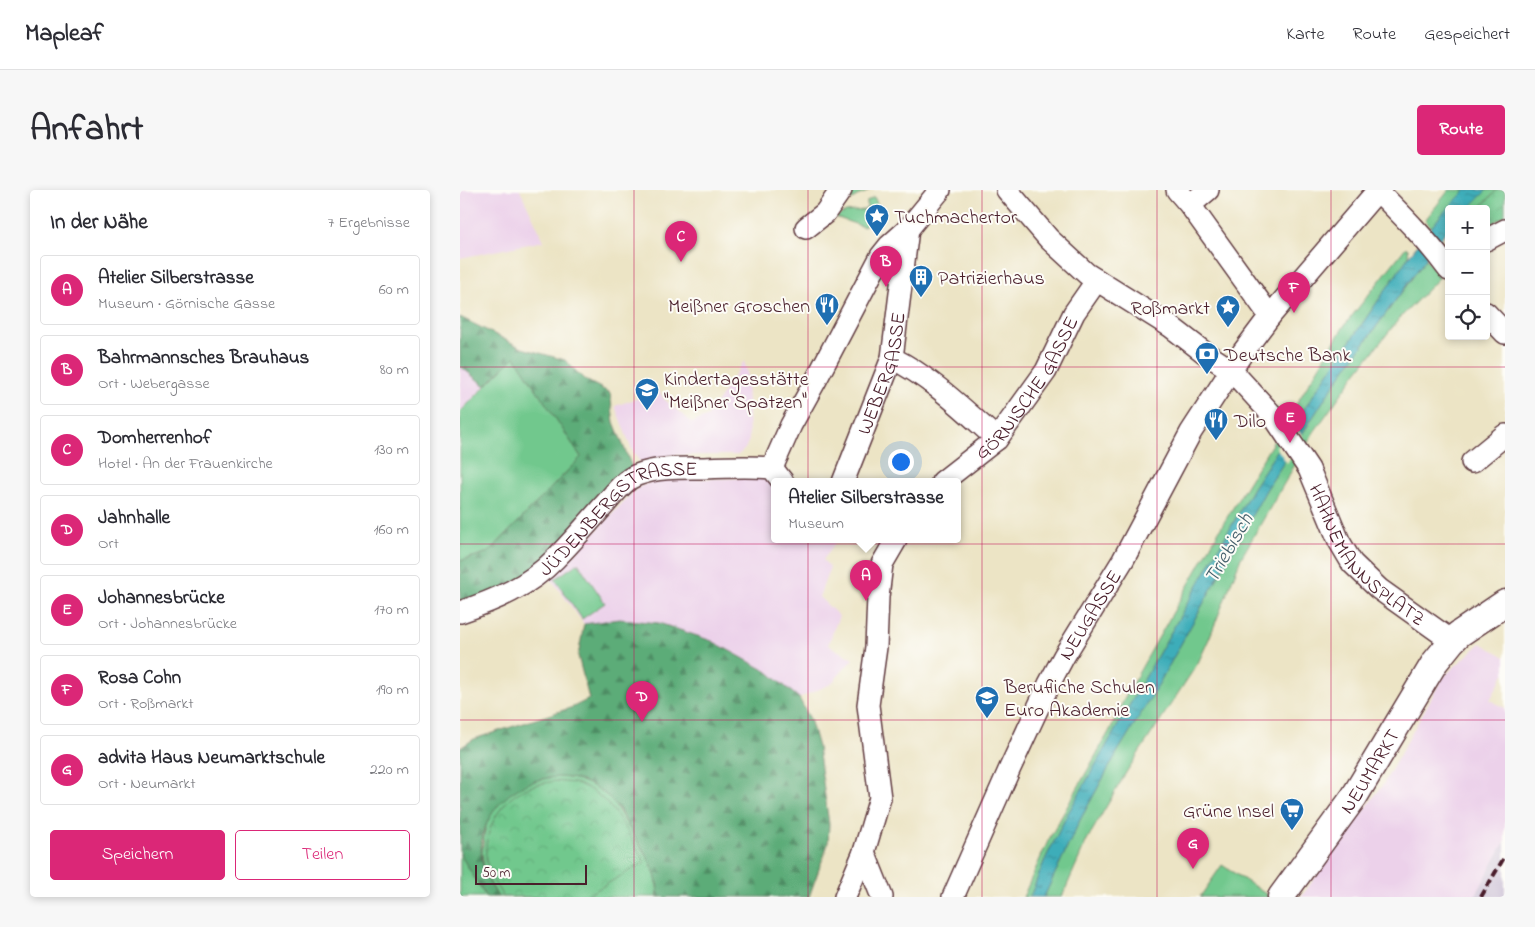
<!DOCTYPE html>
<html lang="de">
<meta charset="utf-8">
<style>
:root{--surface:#fff;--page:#f7f7f7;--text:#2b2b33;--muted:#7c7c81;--line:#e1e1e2;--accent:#db2777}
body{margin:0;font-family:"Indie Flower",sans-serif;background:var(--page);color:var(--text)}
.controls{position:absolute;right:15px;top:15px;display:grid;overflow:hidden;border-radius:5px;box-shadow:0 2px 8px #0003}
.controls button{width:45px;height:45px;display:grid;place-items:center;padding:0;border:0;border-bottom:1px solid var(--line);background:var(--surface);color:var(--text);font:25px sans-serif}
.scale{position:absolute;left:15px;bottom:12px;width:112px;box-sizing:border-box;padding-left:5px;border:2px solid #4a1f2b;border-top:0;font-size:14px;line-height:18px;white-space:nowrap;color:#4a1f2b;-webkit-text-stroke:4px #fdfcf7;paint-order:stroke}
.you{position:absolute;left:440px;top:271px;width:18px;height:18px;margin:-12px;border:4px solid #fff;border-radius:50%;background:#1a73e8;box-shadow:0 0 0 8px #1a73e833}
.badge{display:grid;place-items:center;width:32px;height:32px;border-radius:50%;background:var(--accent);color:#fff;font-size:16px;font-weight:700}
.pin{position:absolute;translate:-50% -41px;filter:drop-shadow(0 1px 2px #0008)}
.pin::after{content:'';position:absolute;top:26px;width:18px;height:15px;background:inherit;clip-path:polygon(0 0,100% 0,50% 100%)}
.popup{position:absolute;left:311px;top:288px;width:190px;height:65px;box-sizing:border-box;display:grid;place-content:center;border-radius:5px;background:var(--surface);filter:drop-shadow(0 1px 4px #0005);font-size:16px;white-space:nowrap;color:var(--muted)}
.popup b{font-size:19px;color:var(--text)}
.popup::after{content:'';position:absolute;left:50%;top:100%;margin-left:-10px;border:10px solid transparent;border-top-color:var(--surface)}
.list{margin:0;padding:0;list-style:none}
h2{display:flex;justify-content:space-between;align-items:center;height:65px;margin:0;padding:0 20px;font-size:21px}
h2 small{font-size:16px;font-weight:400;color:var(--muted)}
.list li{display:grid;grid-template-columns:32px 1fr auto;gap:15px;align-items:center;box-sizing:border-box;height:70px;margin:0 10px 10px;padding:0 10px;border:1px solid var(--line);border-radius:5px}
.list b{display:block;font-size:19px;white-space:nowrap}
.list p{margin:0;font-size:16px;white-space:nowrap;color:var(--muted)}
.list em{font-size:16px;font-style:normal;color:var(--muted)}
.actions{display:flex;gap:10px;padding:15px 20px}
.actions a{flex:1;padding:11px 0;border:1px solid var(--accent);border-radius:5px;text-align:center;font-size:18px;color:var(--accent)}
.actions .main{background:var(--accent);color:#fff}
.icon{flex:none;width:28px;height:28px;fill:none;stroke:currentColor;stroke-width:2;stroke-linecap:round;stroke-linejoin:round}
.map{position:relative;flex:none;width:1045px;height:707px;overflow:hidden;border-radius:5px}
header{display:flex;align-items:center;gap:30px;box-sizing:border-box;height:70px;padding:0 25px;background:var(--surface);border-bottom:1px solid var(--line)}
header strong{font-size:24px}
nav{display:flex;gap:28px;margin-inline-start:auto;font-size:18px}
.intro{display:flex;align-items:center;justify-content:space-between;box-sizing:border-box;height:120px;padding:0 30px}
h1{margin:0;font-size:35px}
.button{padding:12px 22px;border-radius:5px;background:var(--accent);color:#fff;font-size:18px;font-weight:700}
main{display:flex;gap:30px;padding:0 30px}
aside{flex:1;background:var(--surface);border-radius:5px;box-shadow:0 2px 8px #0003}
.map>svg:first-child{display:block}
</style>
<header>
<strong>Mapleaf</strong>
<nav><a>Karte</a><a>Route</a><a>Gespeichert</a></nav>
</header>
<div class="intro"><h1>Anfahrt</h1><a class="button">Route</a></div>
<main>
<aside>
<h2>In der Nähe<small>7 Ergebnisse</small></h2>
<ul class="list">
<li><span class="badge">A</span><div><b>Atelier Silberstrasse</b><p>Museum · Görnische Gasse</p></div><em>60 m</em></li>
<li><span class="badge">B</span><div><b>Bahrmannsches Brauhaus</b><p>Ort · Webergasse</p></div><em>80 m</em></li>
<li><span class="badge">C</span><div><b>Domherrenhof</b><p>Hotel · An der Frauenkirche</p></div><em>130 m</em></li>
<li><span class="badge">D</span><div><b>Jahnhalle</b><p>Ort</p></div><em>160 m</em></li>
<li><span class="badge">E</span><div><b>Johannesbrücke</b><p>Ort · Johannesbrücke</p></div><em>170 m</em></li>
<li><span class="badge">F</span><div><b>Rosa Cohn</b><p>Ort · Roßmarkt</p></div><em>190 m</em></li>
<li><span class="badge">G</span><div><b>advita Haus Neumarktschule</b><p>Ort · Neumarkt</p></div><em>220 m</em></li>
</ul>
<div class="actions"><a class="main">Speichern</a><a>Teilen</a></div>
</aside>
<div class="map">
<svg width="1045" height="707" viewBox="0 0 1045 707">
<defs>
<pattern id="forest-firs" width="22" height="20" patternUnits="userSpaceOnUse" patternTransform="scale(1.25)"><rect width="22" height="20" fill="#5cac78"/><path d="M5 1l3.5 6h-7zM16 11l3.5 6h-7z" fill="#4e8b63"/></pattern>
<pattern id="park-crowns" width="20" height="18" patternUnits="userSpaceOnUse" patternTransform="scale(1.25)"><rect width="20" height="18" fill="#71c88d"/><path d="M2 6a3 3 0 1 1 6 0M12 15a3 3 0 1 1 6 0" fill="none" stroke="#63ab7a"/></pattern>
<pattern id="water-ripples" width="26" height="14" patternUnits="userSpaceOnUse" patternTransform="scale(1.25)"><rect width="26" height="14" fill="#3dadb9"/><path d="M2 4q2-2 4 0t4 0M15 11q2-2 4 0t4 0" fill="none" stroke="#358c97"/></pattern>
</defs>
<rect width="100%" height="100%" fill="#fdfcf7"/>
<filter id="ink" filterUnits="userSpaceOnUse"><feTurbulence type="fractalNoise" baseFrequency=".02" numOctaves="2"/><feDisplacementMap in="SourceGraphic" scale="10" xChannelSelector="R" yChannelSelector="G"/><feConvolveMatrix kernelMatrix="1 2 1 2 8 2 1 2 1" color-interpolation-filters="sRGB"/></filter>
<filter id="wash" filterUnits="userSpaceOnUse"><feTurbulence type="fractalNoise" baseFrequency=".0096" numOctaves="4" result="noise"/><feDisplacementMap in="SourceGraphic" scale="20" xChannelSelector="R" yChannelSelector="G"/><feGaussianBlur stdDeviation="1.12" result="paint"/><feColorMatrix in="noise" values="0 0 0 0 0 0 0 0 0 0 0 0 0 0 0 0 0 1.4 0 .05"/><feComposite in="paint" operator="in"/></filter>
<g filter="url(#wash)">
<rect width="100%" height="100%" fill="#ece4c5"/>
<path fill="#ecd1ea" d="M0 0H60L84 51 0 68Z
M284 171 287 182 289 250 285 259 278 265H213L180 272 172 260 155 216 199 201 204 209 232 233 248 226Z
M0 176 25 196 0 222Z
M302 288 315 295V350H377L363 370 370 377 359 407 379 426 368 455 393 469 371 494 339 508 308 482 252 451 199 433 159 429 124 434 91 389 168 307 179 297 193 291 207 289Z
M1021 453 1045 467V482L1030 510 1045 518V652L1015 707H841L924 593 983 487Z"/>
<path fill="#cbbfd5" d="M1045 652V707H1015L1040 660Z"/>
<path fill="#71c88d" stroke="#5e745c" d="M385 0H409C404 5 399 4 394 8 385 14 383 19 372 23Z
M989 0H1006L981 25 972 38 965 30Z
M1027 0H1037L1019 19H1008Z
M414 7 419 17 404 37 375 27 386 22 404 20 407 17V11Z
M946 57 948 59 949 66 860 195 793 298 607 625 584 672 570 707H563L588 651 650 540 666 505 763 334 884 136Z
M966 69 980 87 939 129 897 182 854 242 781 368 749 449 738 473 667 581 627 650 602 707H584L620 630 658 561 696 499 806 300 873 196Z
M55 166 121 267 29 362 0 371V222Z
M118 373 145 413 122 429 95 389Z
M95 586 116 589 136 597 151 609 189 670 196 685 198 707H38L25 684 22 663 24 645 28 628 44 608 64 594Z
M0 664 26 707H0Z
M762 675 809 706 808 707H740Z"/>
<path fill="url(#forest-firs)" stroke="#536652" d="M0 127 62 158 105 170 124 189 150 203 154 232 175 285 94 370 0 422V371L29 362 121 267 55 167 25 196 0 176Z
M159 429 199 433 252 451 308 482 339 508 350 529 358 557 369 634 368 654 349 707H198C199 683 186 664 173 644 166 633 160 618 150 609 97 555 1 610 25 683 28 692 34 700 38 707H26L0 664V558L14 549 113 517 129 509 118 466 124 434Z"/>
<path fill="url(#park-crowns)" stroke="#5e745c" d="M1037 0H1045V26L1026 37V19H1019Z
M95 591C101 592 108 592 114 593 151 602 167 643 185 672L124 707H43C39 699 33 692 30 683 17 653 36 612 65 599 74 594 86 593 95 591Z"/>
<path fill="url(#water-ripples)" stroke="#446672" d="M1006 0H1027L1008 19H989V37L873 196 806 300 696 499 658 561 620 630 584 707H570L584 672 607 625 793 298 860 195 949 66 981 25Z"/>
<path fill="#ece4c5" d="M833 232 843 247 827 273 816 257Z"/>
</g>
<g filter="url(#ink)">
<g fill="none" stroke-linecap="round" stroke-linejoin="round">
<defs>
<g id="minor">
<path id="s1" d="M547 0 589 49 627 84 710 136 745 163 771 180 814 227 849 279 879 351 892 373 919 399 992 451"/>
<path d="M717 0 730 15 810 126"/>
<path d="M917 0C943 26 967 50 989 80"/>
<path d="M730 15 748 0"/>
<path d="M346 38 365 23 381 0"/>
<path d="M1026 50 1045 40"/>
<path d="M1026 123 1045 143"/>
<path d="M432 168C472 188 504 220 537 249"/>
<path d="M1012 272 1045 245"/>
<path d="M312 278 331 235 356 190 421 66 429 56 448 39 480 0"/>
<path id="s2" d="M383 292 432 168 448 39"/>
<path id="s3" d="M482 292 537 249 586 181 614 123 637 90"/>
<path id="s4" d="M0 422C36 410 69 396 95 369 113 351 129 332 146 313 155 303 164 290 177 285 198 277 222 278 244 278 267 277 290 276 312 278L323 292"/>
<path d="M404 662 422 707"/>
<path d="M385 707 404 662 420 608 408 515 416 457 418 407 422 374 436 350"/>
<path id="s5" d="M493 707 550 578 589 494 604 466 663 370 731 242 783 162 810 126 918 0"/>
</g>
<g id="major">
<path id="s6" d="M821 707 894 607 975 472 992 451 999 444 1045 413"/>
</g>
</defs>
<use href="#minor" stroke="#623d42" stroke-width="24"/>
<use href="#major" stroke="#623d42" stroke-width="29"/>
<use href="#minor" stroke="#fff" stroke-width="21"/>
<use href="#major" stroke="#fff" stroke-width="26"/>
<path stroke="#4a1f2b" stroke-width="4" stroke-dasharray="8 4" stroke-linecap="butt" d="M1021 707 1045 666"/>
</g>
</g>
<path fill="none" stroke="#c2185b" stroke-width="1" stroke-opacity="0.55" d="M174 0V707M348 0V707M522 0V707M697 0V707M871 0V707M0 177H1045M0 354H1045M0 530H1045"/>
<defs>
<symbol id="sight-pin" viewBox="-11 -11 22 30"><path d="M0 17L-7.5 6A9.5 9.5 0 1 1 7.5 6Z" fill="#1f6fb2" stroke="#fdfcf7"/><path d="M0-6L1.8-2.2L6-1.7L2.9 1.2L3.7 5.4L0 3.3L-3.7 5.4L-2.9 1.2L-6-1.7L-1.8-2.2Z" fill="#fff"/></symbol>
<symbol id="building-pin" viewBox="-11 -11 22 30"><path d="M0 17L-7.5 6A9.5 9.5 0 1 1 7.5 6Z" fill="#1f6fb2" stroke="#fdfcf7"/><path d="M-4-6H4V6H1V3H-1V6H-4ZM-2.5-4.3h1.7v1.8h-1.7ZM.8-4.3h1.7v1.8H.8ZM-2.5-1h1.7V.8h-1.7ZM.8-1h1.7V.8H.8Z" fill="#fff"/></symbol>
<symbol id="restaurant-pin" viewBox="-11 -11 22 30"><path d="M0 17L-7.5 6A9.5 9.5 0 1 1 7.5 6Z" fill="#1f6fb2" stroke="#fdfcf7"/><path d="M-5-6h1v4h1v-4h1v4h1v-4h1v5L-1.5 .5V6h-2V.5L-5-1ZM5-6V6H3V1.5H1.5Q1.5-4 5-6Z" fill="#fff"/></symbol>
<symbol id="bank-pin" viewBox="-11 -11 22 30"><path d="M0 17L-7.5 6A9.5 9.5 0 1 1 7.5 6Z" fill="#1f6fb2" stroke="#fdfcf7"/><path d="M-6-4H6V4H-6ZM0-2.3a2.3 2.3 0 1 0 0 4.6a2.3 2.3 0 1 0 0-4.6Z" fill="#fff"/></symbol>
<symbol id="school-pin" viewBox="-11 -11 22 30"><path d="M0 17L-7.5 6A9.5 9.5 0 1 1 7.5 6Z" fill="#1f6fb2" stroke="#fdfcf7"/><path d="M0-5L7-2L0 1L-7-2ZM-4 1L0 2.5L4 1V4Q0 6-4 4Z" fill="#fff"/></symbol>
<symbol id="supermarket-pin" viewBox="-11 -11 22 30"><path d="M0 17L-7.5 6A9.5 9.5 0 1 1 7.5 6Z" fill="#1f6fb2" stroke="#fdfcf7"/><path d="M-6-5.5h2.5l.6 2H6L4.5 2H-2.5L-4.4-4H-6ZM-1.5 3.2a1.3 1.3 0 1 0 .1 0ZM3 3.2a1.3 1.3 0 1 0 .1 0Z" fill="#fff"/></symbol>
</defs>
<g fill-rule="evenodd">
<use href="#sight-pin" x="403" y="12" width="28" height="38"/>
<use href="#building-pin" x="447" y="73" width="28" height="38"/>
<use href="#restaurant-pin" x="353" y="101" width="28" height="38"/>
<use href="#sight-pin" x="754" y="103" width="28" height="38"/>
<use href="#bank-pin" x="733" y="150" width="28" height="38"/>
<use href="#school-pin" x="173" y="186" width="28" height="38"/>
<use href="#restaurant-pin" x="742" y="216" width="28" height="38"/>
<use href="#school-pin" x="513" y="494" width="28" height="38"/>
<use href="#supermarket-pin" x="818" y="606" width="28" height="38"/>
</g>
<g text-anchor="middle" stroke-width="4" stroke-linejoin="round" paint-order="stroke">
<g font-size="20" fill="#4a1f2b" stroke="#fdfcf7" text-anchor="start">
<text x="434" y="33">Tuchmachertor</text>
<text x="478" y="94">Patrizierhaus</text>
<text x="350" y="122" text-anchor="end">Meißner Groschen</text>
<text x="750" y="124" text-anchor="end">Roßmarkt</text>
<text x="764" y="171">Deutsche Bank</text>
<text x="204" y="195">Kindertagesstätte<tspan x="204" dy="23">"Meißner Spatzen"</tspan></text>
<text x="774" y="237">Dilo</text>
<text x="544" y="503">Berufliche Schulen<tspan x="544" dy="23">Euro Akademie</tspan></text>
<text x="814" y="627" text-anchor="end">Grüne Insel</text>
</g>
<g font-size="20" fill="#4a1f2b" stroke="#fdfcf7">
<text dy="7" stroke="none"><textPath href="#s2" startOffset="116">WEBERGASSE</textPath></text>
<text dy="7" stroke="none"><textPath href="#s3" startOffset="129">GÖRNISCHE GASSE</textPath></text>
<text dy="7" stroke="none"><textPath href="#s4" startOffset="190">JÜDENBERGSTRASSE</textPath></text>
<text dy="7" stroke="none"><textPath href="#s1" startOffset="522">HAHNEMANNSPLATZ</textPath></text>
<text dy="7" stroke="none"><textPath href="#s5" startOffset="314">NEUGASSE</textPath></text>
<text dy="7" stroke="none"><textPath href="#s6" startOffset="154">NEUMARKT</textPath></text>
</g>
<g font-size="21" font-style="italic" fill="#445f6b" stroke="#fdfcf7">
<text transform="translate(768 358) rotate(-60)" y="7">Triebisch</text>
</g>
</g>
</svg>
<div class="controls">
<button>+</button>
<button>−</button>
<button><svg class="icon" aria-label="locate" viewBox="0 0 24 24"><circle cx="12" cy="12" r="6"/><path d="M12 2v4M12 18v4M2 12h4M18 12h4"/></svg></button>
</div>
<div class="scale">50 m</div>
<div class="you"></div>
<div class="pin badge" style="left:406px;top:411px">A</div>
<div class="popup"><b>Atelier Silberstrasse</b>Museum</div>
<div class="pin badge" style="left:426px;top:97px">B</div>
<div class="pin badge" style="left:221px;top:72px">C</div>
<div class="pin badge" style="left:182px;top:532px">D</div>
<div class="pin badge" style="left:830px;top:253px">E</div>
<div class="pin badge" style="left:834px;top:123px">F</div>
<div class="pin badge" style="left:733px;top:679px">G</div>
</div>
</main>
